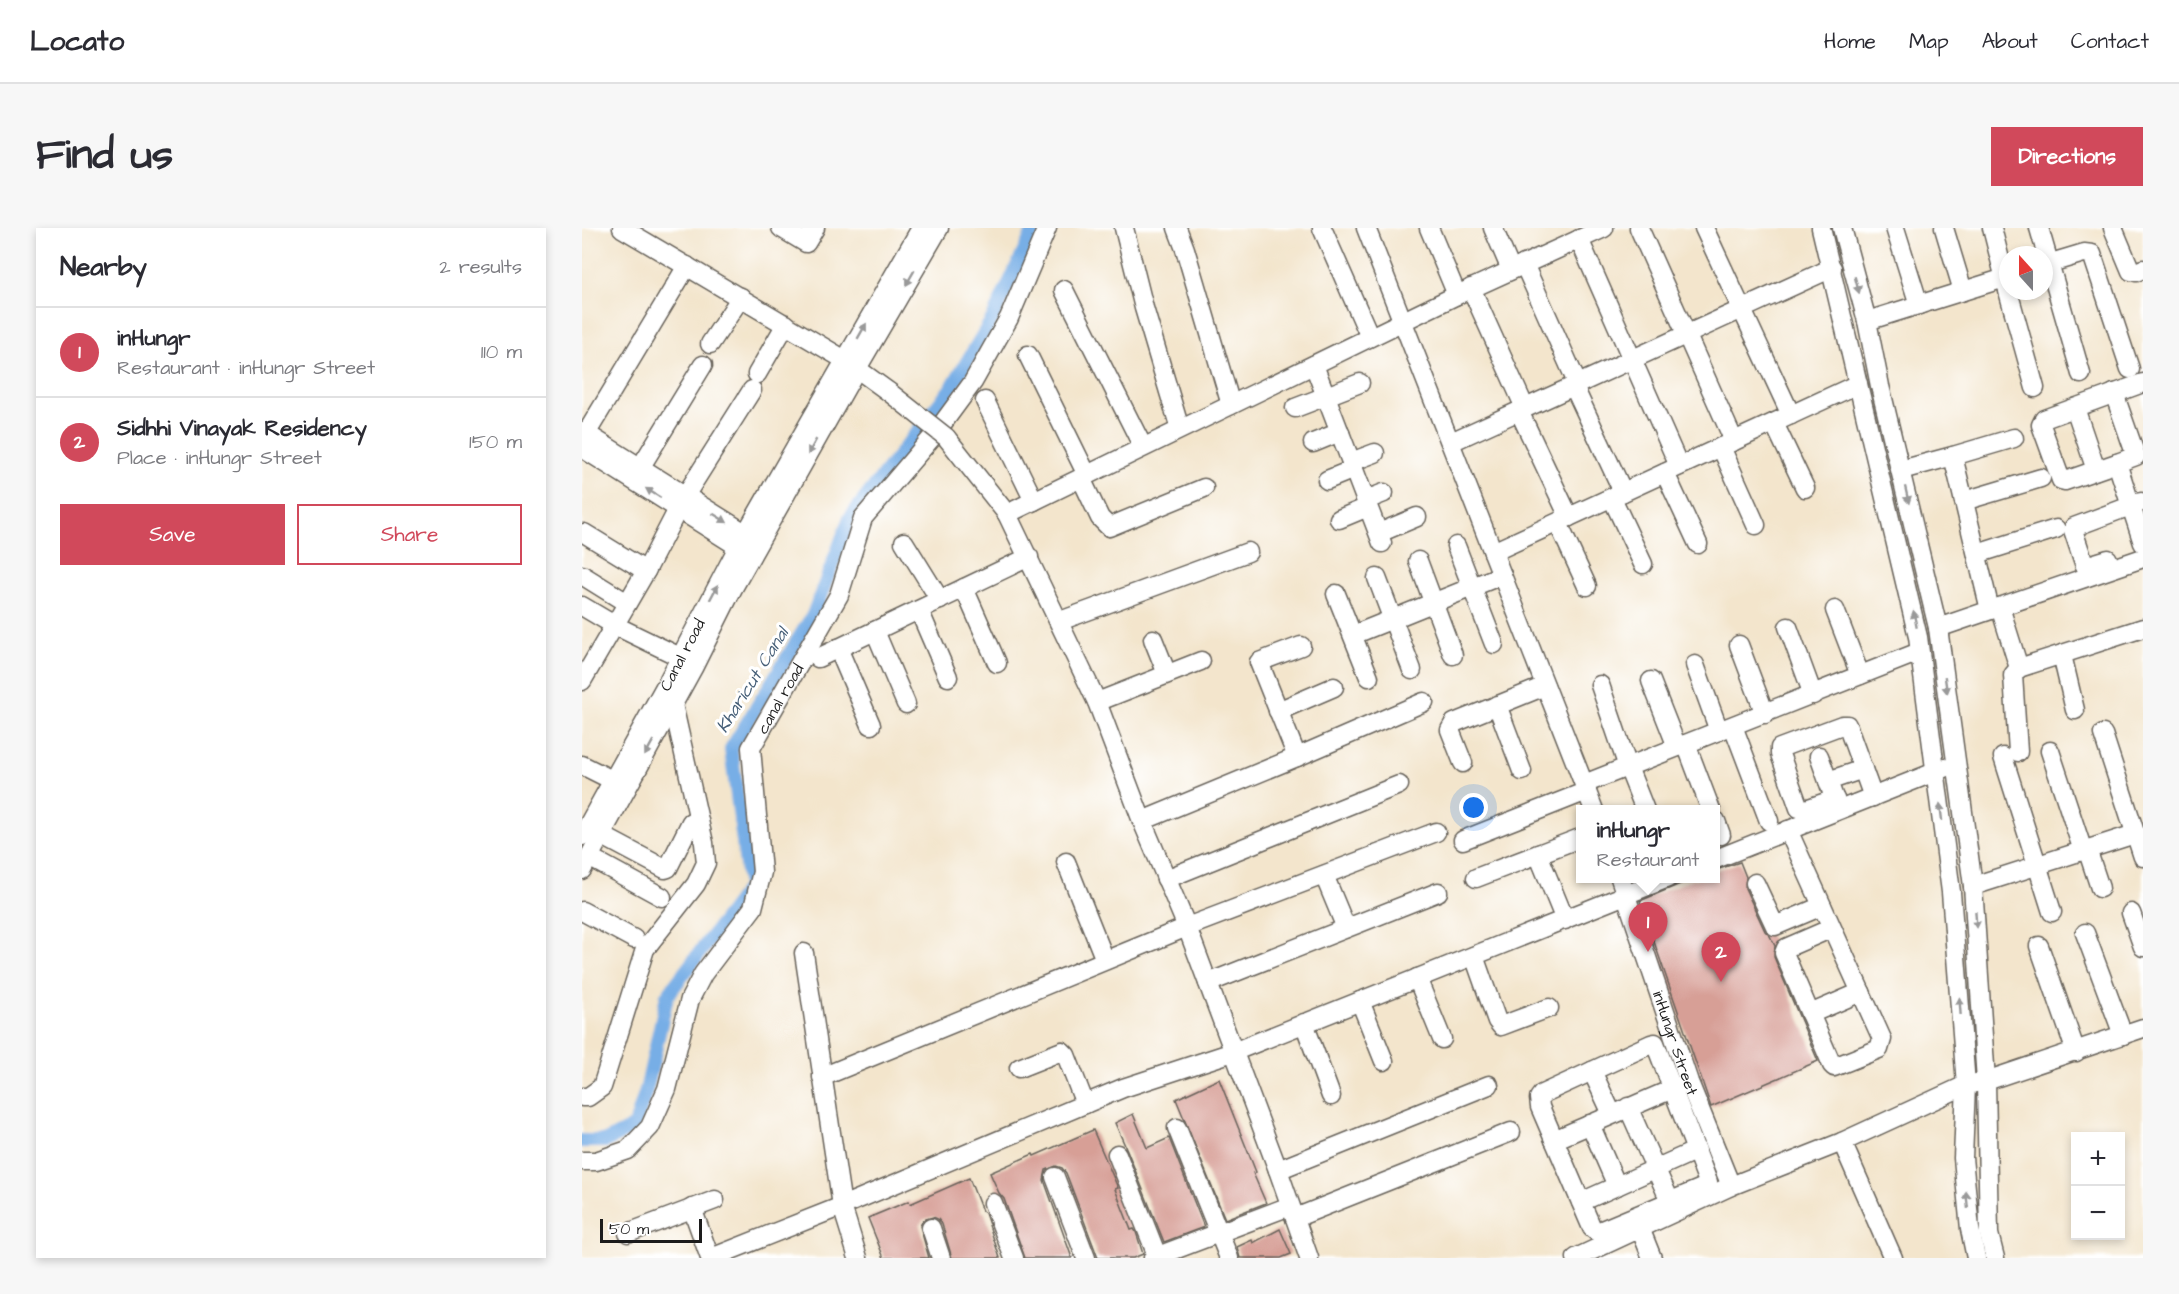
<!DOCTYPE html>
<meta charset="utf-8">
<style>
:root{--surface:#fff;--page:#f7f7f7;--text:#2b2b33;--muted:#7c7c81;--line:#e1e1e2;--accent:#d1495b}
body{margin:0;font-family:"Architects Daughter",sans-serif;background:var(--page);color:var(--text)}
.controls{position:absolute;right:18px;bottom:18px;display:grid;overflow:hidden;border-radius:0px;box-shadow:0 3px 9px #0003}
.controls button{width:54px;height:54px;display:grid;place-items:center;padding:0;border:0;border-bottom:2px solid var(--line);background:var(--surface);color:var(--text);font:30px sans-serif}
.compass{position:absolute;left:1417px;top:18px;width:54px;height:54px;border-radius:50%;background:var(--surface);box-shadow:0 3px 9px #0003;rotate:339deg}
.scale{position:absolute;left:18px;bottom:15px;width:102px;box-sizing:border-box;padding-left:6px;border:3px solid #1c1c1c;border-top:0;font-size:16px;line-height:21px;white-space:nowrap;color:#1c1c1c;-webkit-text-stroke:4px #fff;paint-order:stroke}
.you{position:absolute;left:892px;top:580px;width:21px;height:21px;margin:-15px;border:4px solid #fff;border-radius:50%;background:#1a73e8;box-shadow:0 0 0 9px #1a73e833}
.badge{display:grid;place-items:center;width:39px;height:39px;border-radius:50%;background:var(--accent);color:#fff;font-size:20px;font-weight:700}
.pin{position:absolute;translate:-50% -50px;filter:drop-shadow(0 2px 3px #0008)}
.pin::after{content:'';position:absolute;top:32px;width:21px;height:18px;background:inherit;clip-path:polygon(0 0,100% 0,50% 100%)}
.popup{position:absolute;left:994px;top:577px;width:144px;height:78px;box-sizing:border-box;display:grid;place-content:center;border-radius:0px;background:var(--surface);filter:drop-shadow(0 2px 4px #0005);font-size:20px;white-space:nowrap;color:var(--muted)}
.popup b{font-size:22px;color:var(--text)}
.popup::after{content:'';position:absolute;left:50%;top:100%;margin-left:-12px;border:12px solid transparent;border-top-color:var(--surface)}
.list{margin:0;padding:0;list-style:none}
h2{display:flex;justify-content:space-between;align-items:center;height:78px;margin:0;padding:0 24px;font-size:26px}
h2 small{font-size:20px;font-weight:400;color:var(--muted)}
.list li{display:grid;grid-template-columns:39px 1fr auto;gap:18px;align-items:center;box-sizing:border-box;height:90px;padding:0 24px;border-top:2px solid var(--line)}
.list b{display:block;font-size:22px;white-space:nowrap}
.list p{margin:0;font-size:20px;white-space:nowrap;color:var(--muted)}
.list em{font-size:20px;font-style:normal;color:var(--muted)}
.actions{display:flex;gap:12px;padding:18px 24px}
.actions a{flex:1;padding:14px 0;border:2px solid var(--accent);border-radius:0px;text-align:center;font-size:21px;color:var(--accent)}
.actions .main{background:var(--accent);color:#fff}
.map{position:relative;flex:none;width:1561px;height:1030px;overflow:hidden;border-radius:0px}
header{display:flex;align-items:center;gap:36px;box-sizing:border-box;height:84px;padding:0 30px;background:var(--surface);border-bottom:2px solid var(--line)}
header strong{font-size:28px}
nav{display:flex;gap:33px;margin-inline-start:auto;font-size:21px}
.intro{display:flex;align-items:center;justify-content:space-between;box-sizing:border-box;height:144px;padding:0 36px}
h1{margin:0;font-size:42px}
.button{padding:15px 27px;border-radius:0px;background:var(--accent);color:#fff;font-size:21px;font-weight:700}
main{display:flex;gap:36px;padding:0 36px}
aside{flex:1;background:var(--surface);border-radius:0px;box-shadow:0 3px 9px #0003}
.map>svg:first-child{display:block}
</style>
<header>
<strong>Locato</strong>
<nav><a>Home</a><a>Map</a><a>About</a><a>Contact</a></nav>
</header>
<div class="intro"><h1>Find us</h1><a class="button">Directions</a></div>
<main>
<aside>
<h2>Nearby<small>2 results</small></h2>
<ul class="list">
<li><span class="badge">1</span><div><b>inHungr</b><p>Restaurant · inHungr Street</p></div><em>110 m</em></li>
<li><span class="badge">2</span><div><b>Sidhhi Vinayak Residency</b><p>Place · inHungr Street</p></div><em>150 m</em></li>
</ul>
<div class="actions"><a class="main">Save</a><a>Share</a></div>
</aside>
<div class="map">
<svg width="1561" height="1030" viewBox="0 0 1561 1030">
<rect width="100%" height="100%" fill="#fff"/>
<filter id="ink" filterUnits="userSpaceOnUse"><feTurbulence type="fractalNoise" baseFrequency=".0167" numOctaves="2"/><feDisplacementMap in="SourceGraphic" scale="12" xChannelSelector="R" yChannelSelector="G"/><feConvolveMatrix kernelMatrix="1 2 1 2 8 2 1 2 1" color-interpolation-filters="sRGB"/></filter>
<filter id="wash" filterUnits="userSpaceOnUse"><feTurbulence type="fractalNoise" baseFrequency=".008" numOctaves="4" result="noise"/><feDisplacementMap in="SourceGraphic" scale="24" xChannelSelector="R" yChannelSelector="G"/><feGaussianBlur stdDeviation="1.35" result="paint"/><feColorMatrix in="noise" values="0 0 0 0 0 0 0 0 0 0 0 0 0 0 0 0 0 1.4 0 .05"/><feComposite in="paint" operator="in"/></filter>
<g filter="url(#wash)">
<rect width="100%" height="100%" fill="#f3e5cc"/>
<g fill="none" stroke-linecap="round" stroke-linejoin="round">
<path stroke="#77aee6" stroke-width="14" d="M0 913H24L53 898 65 859 85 768 167 659 149 521 231 387 268 290 370 159 412 88 453 0"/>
</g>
<g id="blocks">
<path fill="#d79f96" d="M1158 634 1164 649 1163 660 1183 703 1188 708 1193 718 1192 729 1236 833 1129 879 1058 673 1110 651H1134V642Z
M637 851 674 944 671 945 684 975 643 991 594 871Z
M551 886 565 920 587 910 622 999 582 1014 545 922 533 895Z
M511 902 536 960 533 961 549 1002 552 1001 554 1004 561 1026 551 1030H516L484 945 480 940 474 938 464 942 462 952 490 1030H443L422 971 417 965 408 945 451 926 452 928Z
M387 950 400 983 403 985 418 1030H370L360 996 356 991 351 989 341 992 338 998 347 1030H302L286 990 327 973 328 976Z
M698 1001 709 1026 699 1030H658L655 1019 670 1012 671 1015Z"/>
</g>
</g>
<g filter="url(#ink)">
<use href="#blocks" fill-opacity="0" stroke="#67625a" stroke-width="1.5"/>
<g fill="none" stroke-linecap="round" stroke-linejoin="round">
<defs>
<g id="minor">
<path d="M40 0 263 132 307 164"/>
<path d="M199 0 224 15 233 0"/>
<path d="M542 0 562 80 598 201"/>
<path d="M595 0 603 21 649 177"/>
<path d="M740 0 788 109"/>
<path d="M784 0 1012 582"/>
<path d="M847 0 875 67"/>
<path d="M911 0 929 42"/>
<path d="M1057 0 1152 213"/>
<path d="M1122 0 1209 187"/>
<path d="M1239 0 1336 409 1369 664 1384 857 1381 930 1388 1001 1394 1030"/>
<path d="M1260 0 1285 93 1298 158 1356 400 1391 658 1404 853 1407 1006 1413 1030"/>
<path d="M1313 0 1337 77"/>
<path d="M1362 0 1381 63"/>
<path d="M1410 0 1425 59"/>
<path d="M1457 0 1499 146"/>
<path d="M1531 0 1549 43 1554 44 1561 41"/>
<path d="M997 11 1097 238"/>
<path d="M942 36 996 157"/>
<path d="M1462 37 1502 25 1510 26 1548 141"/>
<path d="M889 60 943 180"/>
<path d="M482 62 561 219"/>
<path d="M1426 63 1453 160"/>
<path d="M1285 93 1426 49"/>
<path d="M128 116 159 69"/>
<path d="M446 127 505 247"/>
<path d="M732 137 800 315"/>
<path d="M175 146 204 96"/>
<path d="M1561 155 1462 191 1459 197 1479 252 1483 253 1535 235 1561 315"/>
<path d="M992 159 1041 264"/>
<path d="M1532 165 1554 228 1535 235"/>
<path d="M403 173 452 273"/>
<path d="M713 180 778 155"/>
<path d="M1493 180 1514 242"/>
<path d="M937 183 987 289"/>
<path d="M1192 195 1223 260"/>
<path d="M0 203 174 312"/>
<path d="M4 206 105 38"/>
<path d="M364 209 425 286 875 67 1022 0"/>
<path d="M869 214 1250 40"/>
<path d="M731 215 758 204"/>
<path d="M1139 219 1174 297"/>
<path d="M0 220 166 325"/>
<path d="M1371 228 1432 210"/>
<path d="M769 234 793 225"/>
<path d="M58 240 121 137"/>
<path d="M1319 242 1371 228 1408 382"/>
<path d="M1083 245 1116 316"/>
<path d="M499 250 518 290 527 299 622 260"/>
<path d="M745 252 772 241"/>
<path d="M103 268 170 162"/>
<path d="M1030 270 1061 336"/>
<path d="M784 272 802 265"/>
<path d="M1382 273 1459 250"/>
<path d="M425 286 515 474 560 593 605 699 696 942 727 1030"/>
<path d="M757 291 786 279"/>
<path d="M976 295 1005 358"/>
<path d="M2 305 64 343"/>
<path d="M797 305 835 289"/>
<path d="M322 314 358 372"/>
<path d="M874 318 912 416"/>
<path d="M911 324 1276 156"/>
<path d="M1395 326 1474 301"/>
<path d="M1526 331 1503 338 1491 302 1492 299 1559 274"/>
<path d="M836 333 871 427"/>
<path d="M0 347 45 375"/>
<path d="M795 350 830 442"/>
<path d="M382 360 415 435"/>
<path d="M754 366 787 449"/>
<path d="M0 378 32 397 98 429"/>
<path d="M1418 379 1437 440 1561 400"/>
<path d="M337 382 366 449"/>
<path d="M1253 382 1278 447"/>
<path d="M478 393 666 324"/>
<path d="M1206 399 1231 467"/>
<path d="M1356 400 1561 330"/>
<path d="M293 403 324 476"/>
<path d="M771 407 920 347"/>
<path d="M571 411 585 446"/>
<path d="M1157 417 1183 486"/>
<path d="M256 420 289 497"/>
<path d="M1480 427 1493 482"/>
<path d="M236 430 447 329"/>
<path d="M1113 437 1137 503"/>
<path d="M0 453 64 343 96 281"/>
<path d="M1069 453 1095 519"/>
<path d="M1018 457 1046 539 1063 582"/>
<path d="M515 474 619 433"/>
<path d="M915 477 940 543"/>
<path d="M696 483 752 459"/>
<path d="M1151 498 1187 593"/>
<path d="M1521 506 1561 629"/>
<path d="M1104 516 1129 582"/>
<path d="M1468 523 1501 623"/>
<path d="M1436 524 1431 447 1437 440"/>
<path d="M1237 528 1246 553"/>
<path d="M715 529 677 434 719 418"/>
<path d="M1421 529 1470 684"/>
<path d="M881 535 868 502 872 495 963 458"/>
<path d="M0 537 32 553"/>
<path d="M1002 556 1337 424"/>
<path d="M1253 571 1224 581 1217 580 1198 526V520L1260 497H1265L1291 569"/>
<path d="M1256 581 1246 553 1281 541"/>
<path d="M560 593 715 529 842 474"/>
<path d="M1134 593 1139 607"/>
<path d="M1206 602 1300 811 1297 821 1252 839 1250 837 1202 725 1204 720 1250 700"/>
<path d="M19 607 83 641 86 640 109 594"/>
<path id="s1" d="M0 608 86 453 156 319 339 0"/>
<path d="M881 612 1005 563"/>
<path d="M1505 621 1518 660"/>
<path d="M956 626 983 692"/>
<path d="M7 629 80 669"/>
<path d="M1134 631 1363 540"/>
<path d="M484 634 523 732"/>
<path d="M0 642 111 440 151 360 270 149 357 0"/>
<path d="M742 647 764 700"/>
<path d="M894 650 998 610"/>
<path id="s2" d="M1038 650 1107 854 1149 958"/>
<path d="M584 651 817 557"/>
<path d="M1173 655 1193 698 1240 678"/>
<path d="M1391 658 1553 606"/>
<path d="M0 683 52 711"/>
<path d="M1549 685 1561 719"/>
<path d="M1503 705 1541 807"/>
<path d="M1457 718 1494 824"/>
<path d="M222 725 260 978 276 1030"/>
<path d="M892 728 915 793 919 798 967 780"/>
<path d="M835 750 860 811"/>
<path d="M626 755 856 664"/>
<path d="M778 773 802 833"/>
<path d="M1228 786 1279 764"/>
<path d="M722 795 749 868"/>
<path d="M1073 815 1126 954 1120 960 1015 1004 1010 1000 958 879 957 870 960 866 1069 816Z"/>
<path d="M437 840 480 823 484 827 503 876"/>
<path d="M1010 843 1030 886"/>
<path d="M240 849 605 699 854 604"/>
<path d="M0 869H6L20 859 63 721 114 656 124 635 122 615 90 472"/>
<path d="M1046 879 1088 973"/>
<path d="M1008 896 1035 958"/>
<path d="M595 900 647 1030"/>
<path d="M972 912 1102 856"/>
<path d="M1260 914 1311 1030"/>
<path d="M535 926 576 1030"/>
<path id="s3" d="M0 933H14L46 922 68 899 85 861 108 771 121 746 171 680 180 644 169 520 257 367 281 290 352 207 391 154 427 90 465 0"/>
<path d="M696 942 907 857"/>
<path d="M473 949 504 1030"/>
<path d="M999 974 1115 922"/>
<path d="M411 975 432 1030"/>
<path d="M110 980 128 1030"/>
<path d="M713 990 929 904"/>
<path d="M349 1000 359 1030"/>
<path d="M1058 1000 1070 1030"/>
<path d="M46 1005 133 972"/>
<path d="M129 1030 260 978 541 860 651 824 1086 650"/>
<path d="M571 1030 708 978"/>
<path d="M994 1030 1149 958 1260 914 1384 857 1404 853 1561 800"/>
</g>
</defs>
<use href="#minor" stroke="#67625a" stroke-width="21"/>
<use href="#minor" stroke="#fff" stroke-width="18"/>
<defs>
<path id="minor-bridge" d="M307 164 364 209"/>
</defs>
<use href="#minor-bridge" stroke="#67625a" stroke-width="21" stroke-linecap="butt"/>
<use href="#minor-bridge" stroke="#fff" stroke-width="18"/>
</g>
<defs><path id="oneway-solid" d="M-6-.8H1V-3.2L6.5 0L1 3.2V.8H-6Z" transform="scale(1.5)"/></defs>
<g fill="#999">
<use href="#oneway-solid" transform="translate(328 50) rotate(120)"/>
<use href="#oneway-solid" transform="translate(1275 57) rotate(75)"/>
<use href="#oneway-solid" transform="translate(280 103) rotate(-60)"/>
<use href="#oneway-solid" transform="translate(230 219) rotate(119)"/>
<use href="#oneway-solid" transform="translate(71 265) rotate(-148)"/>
<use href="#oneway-solid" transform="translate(1325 267) rotate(77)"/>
<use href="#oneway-solid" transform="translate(138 290) rotate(32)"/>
<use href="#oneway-solid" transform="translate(132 364) rotate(-62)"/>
<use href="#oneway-solid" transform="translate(1333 391) rotate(-101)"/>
<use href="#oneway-solid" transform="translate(1364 457) rotate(82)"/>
<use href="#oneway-solid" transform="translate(67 520) rotate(119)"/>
<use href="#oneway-solid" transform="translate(1359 584) rotate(-97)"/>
<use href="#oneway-solid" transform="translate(1394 692) rotate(86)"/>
<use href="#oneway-solid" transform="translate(1378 778) rotate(-94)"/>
<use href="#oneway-solid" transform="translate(1385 972) rotate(-96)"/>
</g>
</g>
<g text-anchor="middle" stroke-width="6" stroke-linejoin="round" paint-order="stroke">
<g font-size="16" fill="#1c1c1c" stroke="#fff">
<text dy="6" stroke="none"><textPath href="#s1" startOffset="207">Canal road</textPath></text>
<text dy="6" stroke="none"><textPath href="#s3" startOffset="544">canal road</textPath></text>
<text dy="6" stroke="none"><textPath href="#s2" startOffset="174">inHungr Street</textPath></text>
</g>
<g font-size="18" font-style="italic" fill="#455e77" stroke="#fff">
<text transform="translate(170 452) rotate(-58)" y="6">Kharicut Canal</text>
</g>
</g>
</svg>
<div class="controls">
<button>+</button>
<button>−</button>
</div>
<svg class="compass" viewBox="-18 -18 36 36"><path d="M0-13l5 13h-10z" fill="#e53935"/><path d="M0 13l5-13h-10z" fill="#7c7c81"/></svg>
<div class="scale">50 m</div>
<div class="you"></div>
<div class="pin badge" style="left:1066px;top:724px">1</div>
<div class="popup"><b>inHungr</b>Restaurant</div>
<div class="pin badge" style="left:1139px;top:754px">2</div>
</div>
</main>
